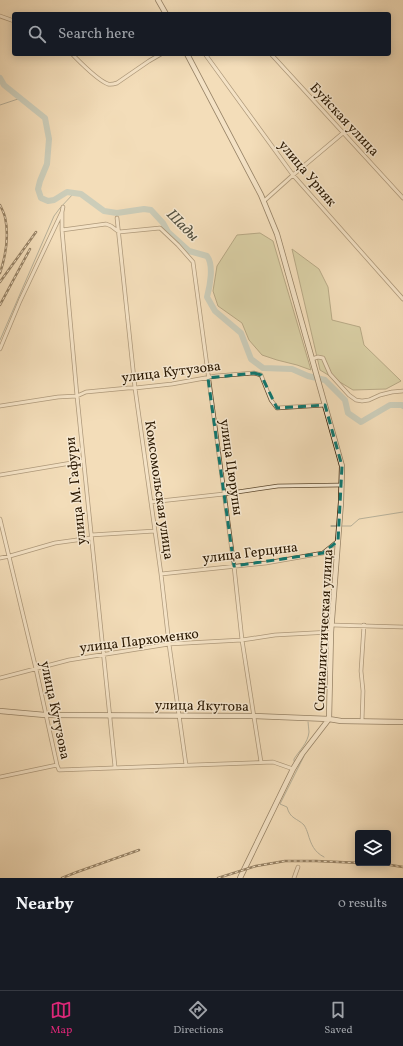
<!DOCTYPE html>
<meta charset="utf-8">
<style>
:root{--surface:#171b24;--page:#242831;--text:#f1f3f6;--muted:#9ea1a6;--line:#363941;--accent:#db2777}
body{margin:0;font-family:Vollkorn,serif;background:var(--page);color:var(--text)}
.controls{position:absolute;right:12px;bottom:12px;display:grid;overflow:hidden;border-radius:4px;box-shadow:0 2px 10px #0003}
.controls button{width:36px;height:36px;display:grid;place-items:center;padding:0;border:0;border-bottom:1px solid var(--line);background:var(--surface);color:var(--text);font:20px sans-serif}
.list{margin:0;padding:0;list-style:none}
h2{display:flex;justify-content:space-between;align-items:center;height:52px;margin:0;padding:0 16px;font-size:17px}
h2 small{font-size:13px;font-weight:400;color:var(--muted)}
.icon{flex:none;width:22px;height:22px;fill:none;stroke:currentColor;stroke-width:2;stroke-linecap:round;stroke-linejoin:round}
.map{position:relative;flex:none;width:403px;height:878px;overflow:hidden}
.search{position:absolute;background:var(--surface);box-shadow:0 2px 10px #0003;left:12px;right:12px;top:12px;height:44px;display:flex;align-items:center;gap:10px;box-sizing:border-box;padding:0 14px;border-radius:4px;color:var(--muted);font-size:15px}
.sheet{height:112px;background:var(--surface)}
nav{display:flex;justify-content:space-around;align-items:center;box-sizing:border-box;height:56px;border-top:1px solid var(--line);background:var(--surface);font-size:11px;color:var(--muted)}
nav a{display:grid;justify-items:center;gap:2px}
nav .on{color:var(--accent)}
.map>svg:first-child{display:block}
</style>
<div class="map">
<svg width="403" height="878" viewBox="0 0 403 878">
<rect width="100%" height="100%" fill="#f3ddb9"/>
<filter id="stains"><feTurbulence type="fractalNoise" baseFrequency=".005" numOctaves="4"/><feColorMatrix values="0 0 0 0 .2 0 0 0 0 .09 0 0 0 0 .02 0 0 0 .5 -.17"/></filter>
<radialGradient id="worn" r=".72"><stop offset=".6" stop-color="#630" stop-opacity="0"/><stop offset="1" stop-color="#630" stop-opacity=".3"/></radialGradient>
<path fill="#bcc08e" stroke="#726c47" d="M260 233 273 241 311 370 297 365 277 360 262 355 249 340 242 323 218 306 213 291 217 266 237 235Z
M292 249 319 269 328 287 332 320 360 327 364 345 401 381 386 389 353 390 320 370Z"/>
<g fill="none" stroke-linecap="round" stroke-linejoin="round">
<path stroke="#6f796e" stroke-width="1" d="M0 105 21 98
M0 340 54 216 60 208 74 193
M331 526H337
M342 526H351L359 519 403 512
M304 756 280 804 287 807C290 819 297 818 304 825 306 828 307 831 308 834 311 844 314 852 324 857
M294 761V759C299 751 308 743 309 732 309 729 308 725 308 722"/>
<path stroke="#9ebab8" stroke-width="6" d="M0 78 4 85 45 118 49 139 47 164 40 181 38 189 41 198 48 201 54 200 67 192 81 194 104 211 117 213 144 209 151 210 163 223 168 232 189 251 207 256C214 265 210 286 207 297L215 311 241 333 251 359 263 368 292 369 308 376 325 380 345 400 348 413 361 422 390 405H402L403 406"/>
<defs>
<path id="street" d="M0 16 14 21
M72 54C80 62 97 80 108 84 111 85 114 84 117 83L149 61 161 54
M205 54 293 175 403 299
M271 54 403 198
M264 201 293 175 343 133
M62 212V230L77 396 115 767
M117 218 135 388 161 574 169 644 186 765
M62 230 106 224 111 226 119 232 160 228 178 245 193 262 234 566 242 640 261 762
M0 349 20 301 62 212 63 207
M312 359 318 357 323 358 330 374 349 395 356 400 362 401 369 400 380 395 392 392 403 391
M0 406 58 397 77 396 86 392 128 388H135L172 384 216 376 254 373 261 375 271 400 277 408 325 405
M0 475 83 461
M151 502 224 494 278 486 342 485
M0 519 36 669 57 765 59 770 273 762 293 769
M91 535 155 531
M0 558 10 556 55 543 91 538
M161 574 266 563 323 553 338 541
M332 625 403 627
M0 678 69 660 169 644 242 640 275 635 331 632
M362 721 363 691 361 671 364 625
M0 777 57 765
M294 878 298 867"/>
<path id="secondary" d="M158 0 166 14
M187 54 261 195 277 234 342 466 341 502 331 632 329 719 302 754 293 769 240 878
M0 711 45 715 253 716 329 719 341 721 403 722"/>
</defs>
<use href="#street" stroke="#5c482e" stroke-width="4.5"/>
<use href="#secondary" stroke="#291700" stroke-width="6"/>
<use href="#street" stroke="#f7e9d2" stroke-width="3"/>
<use href="#secondary" stroke="#f7e9d2" stroke-width="4.5"/>
<defs>
<path id="rail" d="M0 205C2 209 4 213 5 217 9 235 6 255 0 273
M0 282 36 232
M0 305 30 249
M62 878 77 872 139 850
M218 878 256 866 285 861H316L384 864 403 867"/>
</defs>
<use href="#rail" stroke="#291700" stroke-width="2.5"/>
<use href="#rail" stroke="#f7e9d2" stroke-width="1" stroke-dasharray="3" stroke-linecap="butt"/>
</g>
<path d="M0 0H403V878H0ZM254 373 261 375 277 408 325 405 342 466 338 541 323 553 234 566 208 378Z" fill="#f3ddb9" fill-opacity=".55" fill-rule="evenodd"/>
<path fill="none" stroke="#0f766e" stroke-width="3" stroke-dasharray="8 5" stroke-linejoin="round" d="M254 373 261 375 277 408 325 405 342 466 338 541 323 553 234 566 208 378Z"/>
<g text-anchor="middle" stroke-width="3" stroke-linejoin="round" paint-order="stroke">
<g font-size="14" fill="#291700" stroke="#f7e9d2">
<text transform="translate(345 119) rotate(47)" y="5">Буйская улица</text>
<text transform="translate(308 173) rotate(50)" y="5">улица Урняк</text>
<text transform="translate(171 371) rotate(-7)" y="5">улица Кутузова</text>
<text transform="translate(232 467) rotate(82)" y="5">улица Цюрупы</text>
<text transform="translate(160 490) rotate(82)" y="5">Комсомольская улица</text>
<text transform="translate(75 491) rotate(-96)" y="5">улица М. Гафури</text>
<text transform="translate(250 552) rotate(-7)" y="5">улица Герцина</text>
<text transform="translate(323 630) rotate(-87)" y="5">Социалистическая улица</text>
<text transform="translate(139 640) rotate(-7)" y="5">улица Пархоменко</text>
<text transform="translate(202 705) rotate(1)" y="5">улица Якутова</text>
<text transform="translate(56 710) rotate(78)" y="5">улица Кутузова</text>
</g>
<g font-size="15" font-style="italic" fill="#525040" stroke="#f7e9d2">
<text transform="translate(183 225) rotate(45)" y="5">Шады</text>
</g>
</g>
<rect width="100%" height="100%" filter="url(#stains)"/>
<rect width="100%" height="100%" fill="url(#worn)"/>
</svg>
<div class="controls">
<button><svg class="icon" aria-label="layers" viewBox="0 0 24 24"><path d="M12 4l9 5-9 5-9-5zM3 14l9 5 9-5"/></svg></button>
</div>
<div class="search"><svg class="icon" aria-label="search" viewBox="0 0 24 24"><circle cx="10" cy="10" r="6"/><path d="M15 15l6 6"/></svg>Search here</div>
</div>
<section class="sheet">
<h2>Nearby<small>0 results</small></h2>
<ul class="list">
</ul>
</section>
<nav>
<a class="on"><svg class="icon" aria-label="map" viewBox="0 0 24 24"><path d="M3 6l6-2 6 2 6-2v14l-6 2-6-2-6 2zM9 4v14M15 6v14"/></svg>Map</a>
<a><svg class="icon" aria-label="directions" viewBox="0 0 24 24"><path d="M12 3l9 9-9 9-9-9zM9 14v-3h6M13 9l2 2-2 2"/></svg>Directions</a>
<a><svg class="icon" aria-label="saved" viewBox="0 0 24 24"><path d="M7 4h10v16l-5-4-5 4z"/></svg>Saved</a>
</nav>
